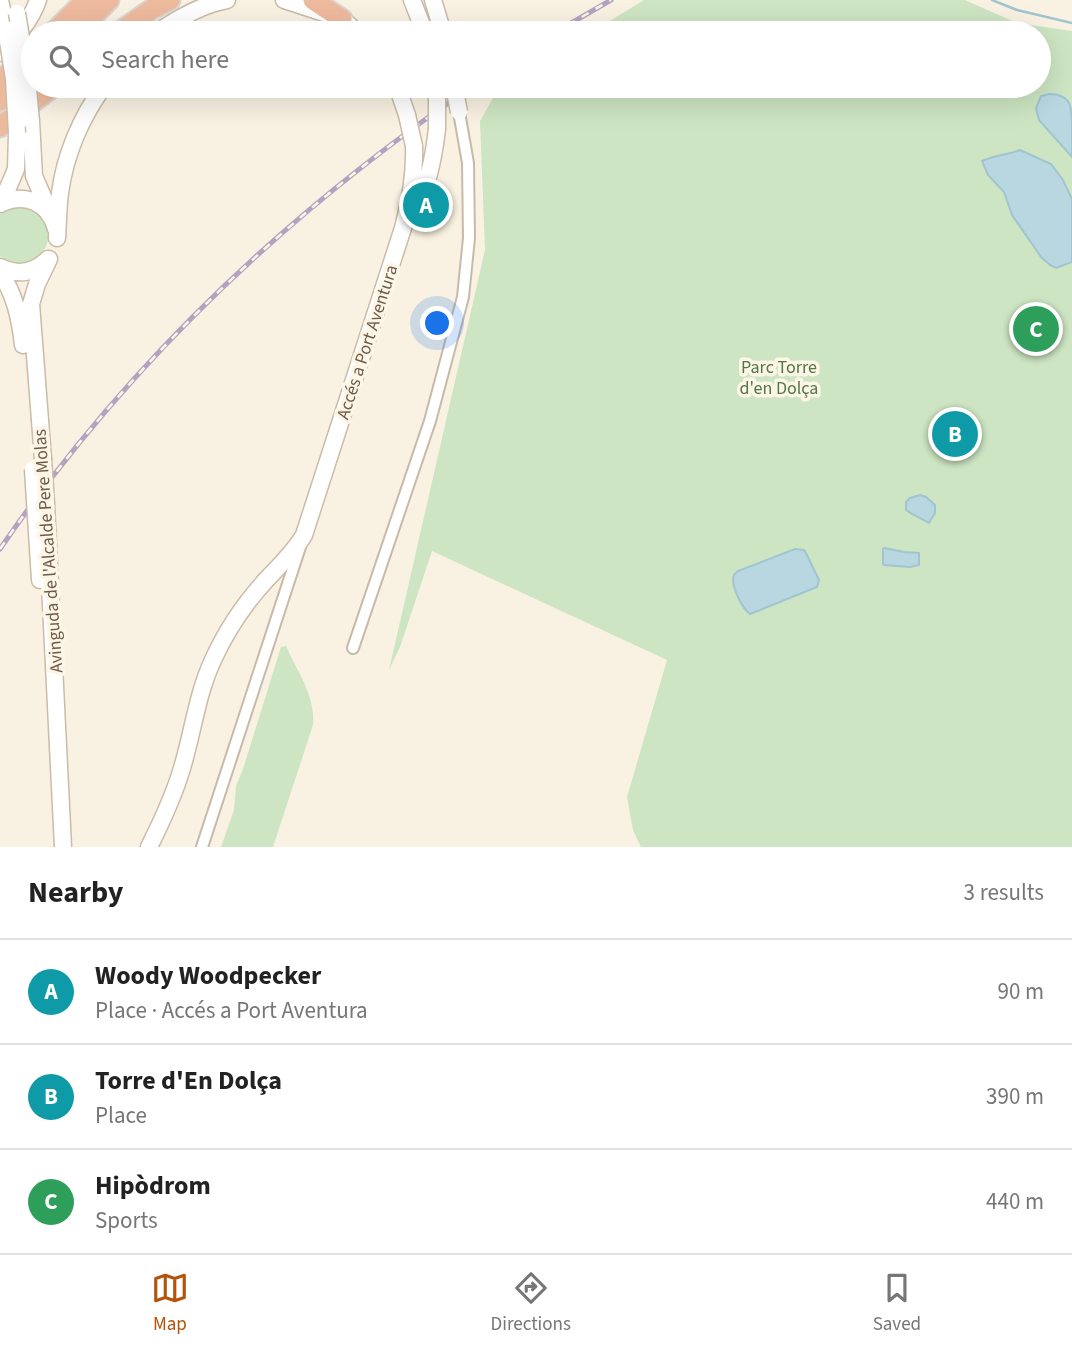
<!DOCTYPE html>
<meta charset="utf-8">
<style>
:root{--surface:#fff;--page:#f6f6f6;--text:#222;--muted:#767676;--line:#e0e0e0;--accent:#b45309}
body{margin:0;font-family:"Source Sans 3",sans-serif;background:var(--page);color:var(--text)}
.you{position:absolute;left:438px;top:324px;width:24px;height:24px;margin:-18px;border:5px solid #fff;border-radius:50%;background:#1a73e8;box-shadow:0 0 0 10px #1a73e833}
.badge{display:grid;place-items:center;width:46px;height:46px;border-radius:50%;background:var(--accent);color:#fff;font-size:23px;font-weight:700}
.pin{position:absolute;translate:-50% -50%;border:4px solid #fff;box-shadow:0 2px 7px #0006}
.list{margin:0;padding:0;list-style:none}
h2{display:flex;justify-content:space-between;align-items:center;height:91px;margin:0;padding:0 28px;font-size:30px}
h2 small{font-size:23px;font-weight:400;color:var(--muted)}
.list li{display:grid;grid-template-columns:46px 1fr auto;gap:21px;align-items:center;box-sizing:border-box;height:105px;padding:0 28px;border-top:2px solid var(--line)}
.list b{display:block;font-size:26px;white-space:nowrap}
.list p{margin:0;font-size:23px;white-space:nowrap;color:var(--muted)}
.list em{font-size:23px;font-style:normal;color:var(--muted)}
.icon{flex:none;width:38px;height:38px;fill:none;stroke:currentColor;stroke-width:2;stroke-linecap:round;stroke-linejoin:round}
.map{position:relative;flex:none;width:1072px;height:847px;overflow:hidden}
.search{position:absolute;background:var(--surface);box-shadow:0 7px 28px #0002;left:21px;right:21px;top:21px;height:77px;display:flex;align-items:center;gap:18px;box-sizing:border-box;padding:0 24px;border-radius:38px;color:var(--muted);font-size:26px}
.sheet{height:406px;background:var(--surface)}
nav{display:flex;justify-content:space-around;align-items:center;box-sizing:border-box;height:98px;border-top:2px solid var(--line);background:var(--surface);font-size:19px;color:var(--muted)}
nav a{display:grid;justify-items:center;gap:4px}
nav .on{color:var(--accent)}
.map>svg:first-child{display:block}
</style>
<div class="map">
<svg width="1072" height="847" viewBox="0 0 1072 847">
<rect width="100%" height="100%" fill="#f9f2e2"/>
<path fill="#cde5c2" d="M644 0H965L1017 23 1072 31V847H641L633 830 627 797 667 660 432 551 400 647 389 670 485 250 480 121 497 91 505 86H1039V33H590Z
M20 206C74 215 42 288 0 256V214L9 208Z
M286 646C297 671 316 697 313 725L273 847H221L234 810 236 786 243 769 281 647Z"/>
<path fill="#b9d7e0" stroke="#a0c5d1" stroke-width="2" d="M1049 94C1072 94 1072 108 1072 127 1072 137 1072 147 1072 157L1039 120 1036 108 1041 96Z
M1020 150 1051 164 1063 180 1072 199V262L1056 268 1050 265 1041 257 1012 215 1004 192 988 175 982 161C995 155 1007 155 1020 150Z
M920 495 926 497 935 505V513L929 523 912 514 906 510V502L910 498Z
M884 548 904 552 919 553V565L910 567 884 565 883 564V549Z
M795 549 804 550 806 553 819 580 817 587 750 614C742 608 730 585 734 575 735 573 737 572 738 571Z"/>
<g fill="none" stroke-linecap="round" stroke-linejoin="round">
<path stroke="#a0c5d1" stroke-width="2.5" d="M992 0 1017 10 1072 23"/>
<defs>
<path id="street" d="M353 648 430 421 463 297 469 238 468 163 459 112
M202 847 300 547"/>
<path id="secondary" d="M0 0 6 29
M284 0 342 19 358 33
M412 0 425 33
M433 0 443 33
M156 33C177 19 202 4 227 0
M0 53C16 37 31 21 38 0
M397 86 407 115
M31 121 34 176 49 211
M2 202 16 169 17 133
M0 204C24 192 49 202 56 229
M416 207C429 185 434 155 437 129
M57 238C58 223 58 208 60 193 65 155 81 117 104 86
M0 267C18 276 34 273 48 259
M0 272C15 295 20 318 23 345
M43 459 31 304 37 284 49 259
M46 504 63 847
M36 517 40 580
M149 847C162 821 174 796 182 768 193 732 197 694 213 660 226 631 245 603 266 580 280 565 294 552 304 535L403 228C410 200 415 175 414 146"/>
<path id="highway" d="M313 0 342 19
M53 33 86 0
M76 33 109 0
M118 33 152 9 170 0
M0 81 33 52
M0 101 26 80
M0 127 54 86"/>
</defs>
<use href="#street" stroke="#c8baaa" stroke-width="14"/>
<use href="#secondary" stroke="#cbbba8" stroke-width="19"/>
<use href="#highway" stroke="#d9d4d0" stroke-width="23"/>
<use href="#street" stroke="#fff" stroke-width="10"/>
<use href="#secondary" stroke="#fff" stroke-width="16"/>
<use href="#highway" stroke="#eeba9e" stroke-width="19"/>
<defs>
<path id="rail" d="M554 33 611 0
M0 549C126 365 289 211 473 86"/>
</defs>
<use href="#rail" stroke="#b5a2c0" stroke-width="5"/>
<use href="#rail" stroke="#fdf6e7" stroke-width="2.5" stroke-dasharray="8" stroke-linecap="butt"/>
<defs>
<path id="secondary-bridge" d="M17 13 26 68 31 121
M6 29 14 79 17 133
M454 86 459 112
M407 115 414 146
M437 129V93
M43 459 46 504
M33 469 36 517"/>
</defs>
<use href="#secondary-bridge" stroke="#cbbba8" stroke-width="19" stroke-linecap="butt"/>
<use href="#secondary-bridge" stroke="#fff" stroke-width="16"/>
</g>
<g text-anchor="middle" stroke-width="7" stroke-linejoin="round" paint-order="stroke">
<g font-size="18" fill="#6e5a4b" stroke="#fdf6e7">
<text transform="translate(367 342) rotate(-72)" y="6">Accés a Port Aventura</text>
<text transform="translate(48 551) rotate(-94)" y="6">Avinguda de l'Alcalde Pere Molas</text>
</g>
<g font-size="18" fill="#527847" stroke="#fdf6e7">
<text x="779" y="373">Parc Torre<tspan x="779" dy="21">d'en Dolça</tspan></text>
</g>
</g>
</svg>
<div class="you"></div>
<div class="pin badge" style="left:426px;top:205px;background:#0f9aa8">A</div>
<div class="pin badge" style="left:955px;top:434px;background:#0f9aa8">B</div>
<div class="pin badge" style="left:1036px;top:329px;background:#2e9e5b">C</div>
<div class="search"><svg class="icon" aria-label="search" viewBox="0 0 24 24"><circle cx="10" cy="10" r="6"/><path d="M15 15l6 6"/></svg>Search here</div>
</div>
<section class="sheet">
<h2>Nearby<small>3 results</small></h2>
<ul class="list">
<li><span class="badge" style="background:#0f9aa8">A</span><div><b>Woody Woodpecker</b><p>Place · Accés a Port Aventura</p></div><em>90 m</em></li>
<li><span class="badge" style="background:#0f9aa8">B</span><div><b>Torre d'En Dolça</b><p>Place</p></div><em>390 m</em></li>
<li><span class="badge" style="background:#2e9e5b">C</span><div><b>Hipòdrom</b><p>Sports</p></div><em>440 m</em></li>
</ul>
</section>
<nav>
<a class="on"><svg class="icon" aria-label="map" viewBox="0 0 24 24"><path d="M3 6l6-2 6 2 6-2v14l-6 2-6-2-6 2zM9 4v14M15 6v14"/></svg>Map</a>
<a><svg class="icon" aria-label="directions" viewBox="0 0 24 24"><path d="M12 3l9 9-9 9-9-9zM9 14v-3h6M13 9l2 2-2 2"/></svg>Directions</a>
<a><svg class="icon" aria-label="saved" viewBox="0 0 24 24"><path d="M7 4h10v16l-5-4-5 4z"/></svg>Saved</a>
</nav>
